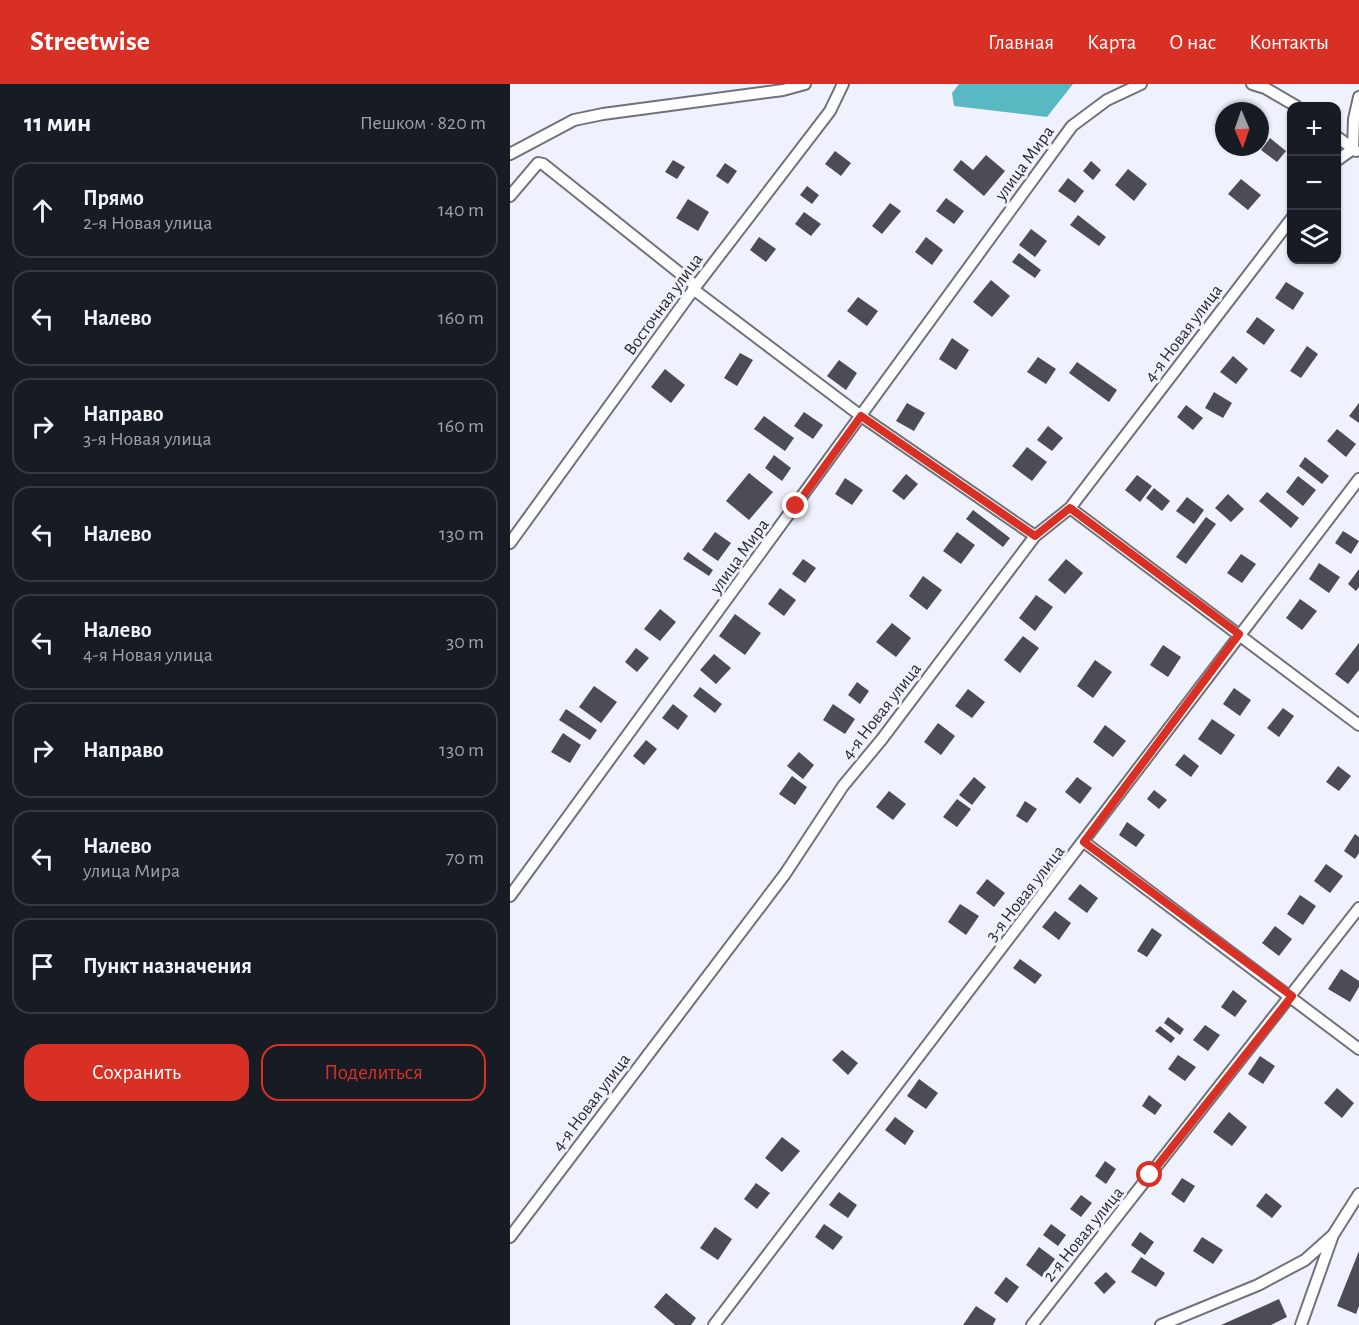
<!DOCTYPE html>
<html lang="ru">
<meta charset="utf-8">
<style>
:root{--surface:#171b24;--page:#242831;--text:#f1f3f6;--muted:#9ea1a6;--line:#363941;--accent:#d93025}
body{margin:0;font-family:"Alegreya Sans",sans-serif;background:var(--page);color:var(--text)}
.controls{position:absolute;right:18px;top:18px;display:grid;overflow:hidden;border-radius:12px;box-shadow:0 2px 4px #0004}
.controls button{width:54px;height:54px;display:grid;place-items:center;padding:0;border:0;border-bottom:2px solid var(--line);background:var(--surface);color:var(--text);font:30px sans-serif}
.compass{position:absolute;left:705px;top:18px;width:54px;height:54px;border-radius:50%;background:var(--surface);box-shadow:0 2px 4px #0004;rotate:178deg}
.stop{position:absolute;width:18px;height:18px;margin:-14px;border:4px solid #d93025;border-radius:50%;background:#fff}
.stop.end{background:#d93025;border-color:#fff;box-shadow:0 2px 6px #0008}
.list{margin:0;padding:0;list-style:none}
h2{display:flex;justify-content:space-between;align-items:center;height:78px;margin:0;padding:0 24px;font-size:26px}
h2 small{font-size:20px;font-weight:400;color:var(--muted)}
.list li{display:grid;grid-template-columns:39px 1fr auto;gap:18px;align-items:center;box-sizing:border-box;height:96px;margin:0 12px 12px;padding:0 12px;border:2px solid var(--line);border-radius:18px}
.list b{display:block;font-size:22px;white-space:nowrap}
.list p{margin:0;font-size:20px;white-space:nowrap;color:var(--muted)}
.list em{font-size:20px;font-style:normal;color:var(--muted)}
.actions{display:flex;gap:12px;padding:18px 24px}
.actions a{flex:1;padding:14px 0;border:2px solid var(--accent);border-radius:18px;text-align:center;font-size:21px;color:var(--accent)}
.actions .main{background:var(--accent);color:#fff}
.icon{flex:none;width:33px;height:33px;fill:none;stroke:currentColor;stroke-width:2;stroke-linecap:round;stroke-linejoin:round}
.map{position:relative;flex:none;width:849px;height:1241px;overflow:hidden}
header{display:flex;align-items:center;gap:36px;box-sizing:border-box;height:84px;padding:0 30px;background:var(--accent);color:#fff}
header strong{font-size:28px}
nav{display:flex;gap:33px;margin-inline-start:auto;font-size:21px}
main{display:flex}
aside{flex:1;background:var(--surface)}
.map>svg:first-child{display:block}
</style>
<header>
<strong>Streetwise</strong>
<nav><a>Главная</a><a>Карта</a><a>О нас</a><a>Контакты</a></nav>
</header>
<main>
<aside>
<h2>11 мин<small>Пешком · 820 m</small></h2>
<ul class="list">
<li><svg class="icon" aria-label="ahead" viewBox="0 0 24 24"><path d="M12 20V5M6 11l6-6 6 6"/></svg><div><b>Прямо</b><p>2-я Новая улица</p></div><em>140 m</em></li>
<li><svg class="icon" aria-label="left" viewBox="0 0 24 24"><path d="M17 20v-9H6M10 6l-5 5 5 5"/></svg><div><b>Налево</b></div><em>160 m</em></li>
<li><svg class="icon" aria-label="right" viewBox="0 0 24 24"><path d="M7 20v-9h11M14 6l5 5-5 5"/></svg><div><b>Направо</b><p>3-я Новая улица</p></div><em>160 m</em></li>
<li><svg class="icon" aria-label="left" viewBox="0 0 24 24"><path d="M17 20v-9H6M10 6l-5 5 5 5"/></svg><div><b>Налево</b></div><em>130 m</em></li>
<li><svg class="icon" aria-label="left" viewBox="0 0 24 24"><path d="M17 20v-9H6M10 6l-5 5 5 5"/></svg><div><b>Налево</b><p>4-я Новая улица</p></div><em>30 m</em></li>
<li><svg class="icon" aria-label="right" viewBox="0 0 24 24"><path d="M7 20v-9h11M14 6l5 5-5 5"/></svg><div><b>Направо</b></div><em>130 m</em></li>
<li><svg class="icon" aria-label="left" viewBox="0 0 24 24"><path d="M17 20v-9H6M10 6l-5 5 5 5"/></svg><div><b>Налево</b><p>улица Мира</p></div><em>70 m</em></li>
<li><svg class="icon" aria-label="arrive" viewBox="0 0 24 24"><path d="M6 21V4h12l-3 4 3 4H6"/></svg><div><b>Пункт назначения</b></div></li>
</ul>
<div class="actions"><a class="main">Сохранить</a><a>Поделиться</a></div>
</aside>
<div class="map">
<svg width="849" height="1241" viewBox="0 0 849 1241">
<rect width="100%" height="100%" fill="#eff2fd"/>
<path fill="#59b9c3" d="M449 0H563L537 33 444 22 442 9Z"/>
<path fill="#4d4c55" d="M760 54 776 67 767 78 751 66Z
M325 67 341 79 331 92 315 80Z
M476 71 495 87 474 112 443 86 451 76 463 86Z
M163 76 175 83 167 95 155 88Z
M581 77 591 86 583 96 573 87Z
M215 79 227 87 218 100 206 92Z
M618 85 637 100 624 117 605 101Z
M558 94 574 107 565 119 548 107Z
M731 95 751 111 738 126 718 110Z
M297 102 309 111 302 120 290 111Z
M436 114 454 127 444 140 426 127Z
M178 115 199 128 188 147 166 134Z
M380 119 391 127 372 150 362 142Z
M294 128 311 140 301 152 285 140Z
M568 131 596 153 589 162 560 141Z
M521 145 537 157 525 173 509 161Z
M249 153 266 165 256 178 240 166Z
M416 153 433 166 422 181 405 168Z
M509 169 531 186 525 194 502 178Z
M481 196 500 212 482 233 463 218Z
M776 198 794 209 783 226 765 214Z
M348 213 368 227 357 242 337 227Z
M747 233 765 246 754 261 736 248Z
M442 254 459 266 446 286 429 275Z
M797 262 808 270 791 294 780 287Z
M230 269 243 276 227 302 214 294Z
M723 272 738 285 726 300 710 288Z
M528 273 546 285 536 300 517 288Z
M329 276 347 289 336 306 317 292Z
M567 278 607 306 599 318 559 289Z
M155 285 175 301 161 319 141 303Z
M704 308 722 319 713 334 695 324Z
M397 319 415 329 404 347 386 337Z
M849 319V339L839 332Z
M676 321 693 334 683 346 667 333Z
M294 328 313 341 303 355 284 342Z
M254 332 284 354 275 367 244 345Z
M538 342 553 354 542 367 527 356Z
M827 345 846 360 836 373 817 357Z
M517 363 537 378 522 397 502 382Z
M264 371 281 384 272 397 255 384Z
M795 373 819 392 812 400 789 382Z
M239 389 263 408 239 436 216 417Z
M396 390 408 400 394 416 382 407Z
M627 391 642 402 630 418 615 406Z
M788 392 806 406 793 422 776 408Z
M335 394 353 406 342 421 325 410Z
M644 404 660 417 652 427 636 414Z
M757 408 789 434 781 444 749 417Z
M718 410 734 425 721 438 705 424Z
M677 413 694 426 684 440 666 427Z
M463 426 500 454 493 463 456 435Z
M696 433 706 440 676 480 666 473Z
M833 447 849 457 841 470 825 459Z
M205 448 221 459 208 477 192 466Z
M447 448 465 461 451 480 433 467Z
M178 468 203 486 199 492 173 475Z
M731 470 746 480 732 499 717 489Z
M293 475 306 484 295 499 282 490Z
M556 475 573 489 555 510 538 496Z
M809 479 830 493 819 509 799 495Z
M849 485V503L846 507 838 500Z
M413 492 432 506 417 526 399 512Z
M270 504 286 516 274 532 258 520Z
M526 511 543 523 525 547 509 534Z
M790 515 807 527 792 546 776 534Z
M150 525 166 538 150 557 134 545Z
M225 530 251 549 235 571 209 552Z
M382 539 401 554 386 573 366 558Z
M513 552 529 564 510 589 494 576Z
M849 559V586L838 600 825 590Z
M653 561 671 573 658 593 640 581Z
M126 564 139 574 127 588 115 578Z
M204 570 221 584 206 600 190 586Z
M585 576 602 588 583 614 567 602Z
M347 598 359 607 350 620 338 611Z
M84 602 107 618 91 639 69 623Z
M190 603 212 620 205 629 183 612Z
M724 604 741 616 730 632 713 620Z
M458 605 475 618 462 634 445 622Z
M163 620 178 632 168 646 152 634Z
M323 620 345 635 335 650 313 636Z
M773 624 784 632 769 653 757 644Z
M56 625 87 646 80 656 49 636Z
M702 635 725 651 711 671 688 655Z
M428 639 445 652 431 671 414 658Z
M595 641 616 657 603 673 583 658Z
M53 649 71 661 60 679 41 668Z
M136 656 147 665 134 681 123 672Z
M289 668 304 681 293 695 277 682Z
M674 670 689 682 681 693 665 681Z
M828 682 841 692 829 707 816 698Z
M282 692 297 703 285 721 269 710Z
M464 693 476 703 462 721 449 711Z
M567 693 582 704 570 720 555 708Z
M644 706 657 716 649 725 637 715Z
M379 707 396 720 383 736 366 723Z
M447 715 461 725 447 743 433 733Z
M515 717 527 725 517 739 506 732Z
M617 738 635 751 626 763 609 751Z
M845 750 849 753V769L845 775 834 767Z
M816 780 833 792 820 809 804 797Z
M477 795 495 809 484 823 466 809Z
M570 800 588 814 577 829 558 815Z
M790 811 806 822 793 841 777 830Z
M450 820 469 832 456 851 438 838Z
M545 827 561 839 549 856 532 843Z
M765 842 782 855 769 872 752 859Z
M642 844 652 851 637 873 627 867Z
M510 875 532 891 525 900 503 884Z
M831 885 849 897V903L840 918 818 905Z
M723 906 737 917 725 933 711 923Z
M658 933 674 945 670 951 654 939Z
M695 941 710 951 698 967 683 956Z
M650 942 665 954 661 959 645 947Z
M332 966 348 979 338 991 322 976Z
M668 971 686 983 675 997 658 985Z
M750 972 765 982 753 1000 738 990Z
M409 995 428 1009 416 1025 397 1012Z
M827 1004 844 1019 832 1034 814 1019Z
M639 1011 652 1021 645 1031 632 1022Z
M719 1028 737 1043 722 1062 703 1048Z
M385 1033 404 1047 395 1061 375 1046Z
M272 1053 290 1067 272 1088 255 1074Z
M595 1077 606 1085 596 1100 585 1092Z
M672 1094 685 1102 674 1119 661 1110Z
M246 1099 260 1109 247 1125 234 1115Z
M329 1108 347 1121 338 1134 319 1121Z
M756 1109 772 1122 762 1134 746 1122Z
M571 1111 582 1119 571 1133 560 1125Z
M314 1140 333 1153 323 1166 305 1153Z
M541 1140 556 1151 548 1162 533 1151Z
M205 1143 222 1155 208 1176 190 1164Z
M630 1148 644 1158 635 1171 621 1161Z
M692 1153 713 1166 703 1180 683 1167Z
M529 1163 545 1175 532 1193 516 1181Z
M849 1167V1222L846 1230 827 1222Z
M631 1173 655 1189 646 1203 621 1188Z
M596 1188 606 1198 594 1210 584 1199Z
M496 1193 509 1203 497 1219 484 1209Z
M156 1209 186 1234 181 1241H165L144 1223Z
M769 1215 777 1233 761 1241H711Z
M466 1222 486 1235 483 1241H453Z"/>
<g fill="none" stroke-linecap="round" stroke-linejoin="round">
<defs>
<path id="street" d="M742 0 755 4 786 22
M826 52 846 67
M843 65 844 35 849 13
M0 70 64 36 93 30 273 6 295 0
M826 77 843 65
M0 112 28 79 33 80 186 202
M183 205 351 332 525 452
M560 424 849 641
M0 459 186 202 320 27 333 0
M574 758 849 965
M0 812 562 42 597 16 631 0
M0 1153 275 790 333 702 372 655 525 452 560 424 782 134
M204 1241 849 395
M522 1241 849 824
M651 1241 748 1201 795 1176 823 1151
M791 1241 823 1151 849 1110"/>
</defs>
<use href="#street" stroke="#6f727b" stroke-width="14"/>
<use href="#street" stroke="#fff" stroke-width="10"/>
</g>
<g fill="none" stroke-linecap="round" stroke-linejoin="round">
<path stroke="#d93025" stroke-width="8" d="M286 422 351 332 525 452 560 424 729 550 574 758 782 912 640 1091"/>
</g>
<g text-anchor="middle" stroke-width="6" stroke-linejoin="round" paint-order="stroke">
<g font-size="18" fill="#27292d" stroke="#eff2fd">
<text transform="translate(514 79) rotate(-54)" y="6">улица Мира</text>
<text transform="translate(153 220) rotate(-54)" y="6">Восточная улица</text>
<text transform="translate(673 249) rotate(-53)" y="6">4-я Новая улица</text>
<text transform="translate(229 472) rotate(-54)" y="6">улица Мира</text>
<text transform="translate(371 627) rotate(-52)" y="6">4-я Новая улица</text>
<text transform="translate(515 809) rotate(-52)" y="6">3-я Новая улица</text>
<text transform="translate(81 1018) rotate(-53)" y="6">4-я Новая улица</text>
<text transform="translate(573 1150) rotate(-51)" y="6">2-я Новая улица</text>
</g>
</g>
</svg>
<div class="controls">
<button>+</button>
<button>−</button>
<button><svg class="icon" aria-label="layers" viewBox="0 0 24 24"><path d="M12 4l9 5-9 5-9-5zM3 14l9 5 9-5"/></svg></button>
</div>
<svg class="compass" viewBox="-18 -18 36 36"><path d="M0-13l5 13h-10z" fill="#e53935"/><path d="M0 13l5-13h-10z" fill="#9ea1a6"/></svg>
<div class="stop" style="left:640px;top:1091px"></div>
<div class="stop end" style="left:286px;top:422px"></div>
</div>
</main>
